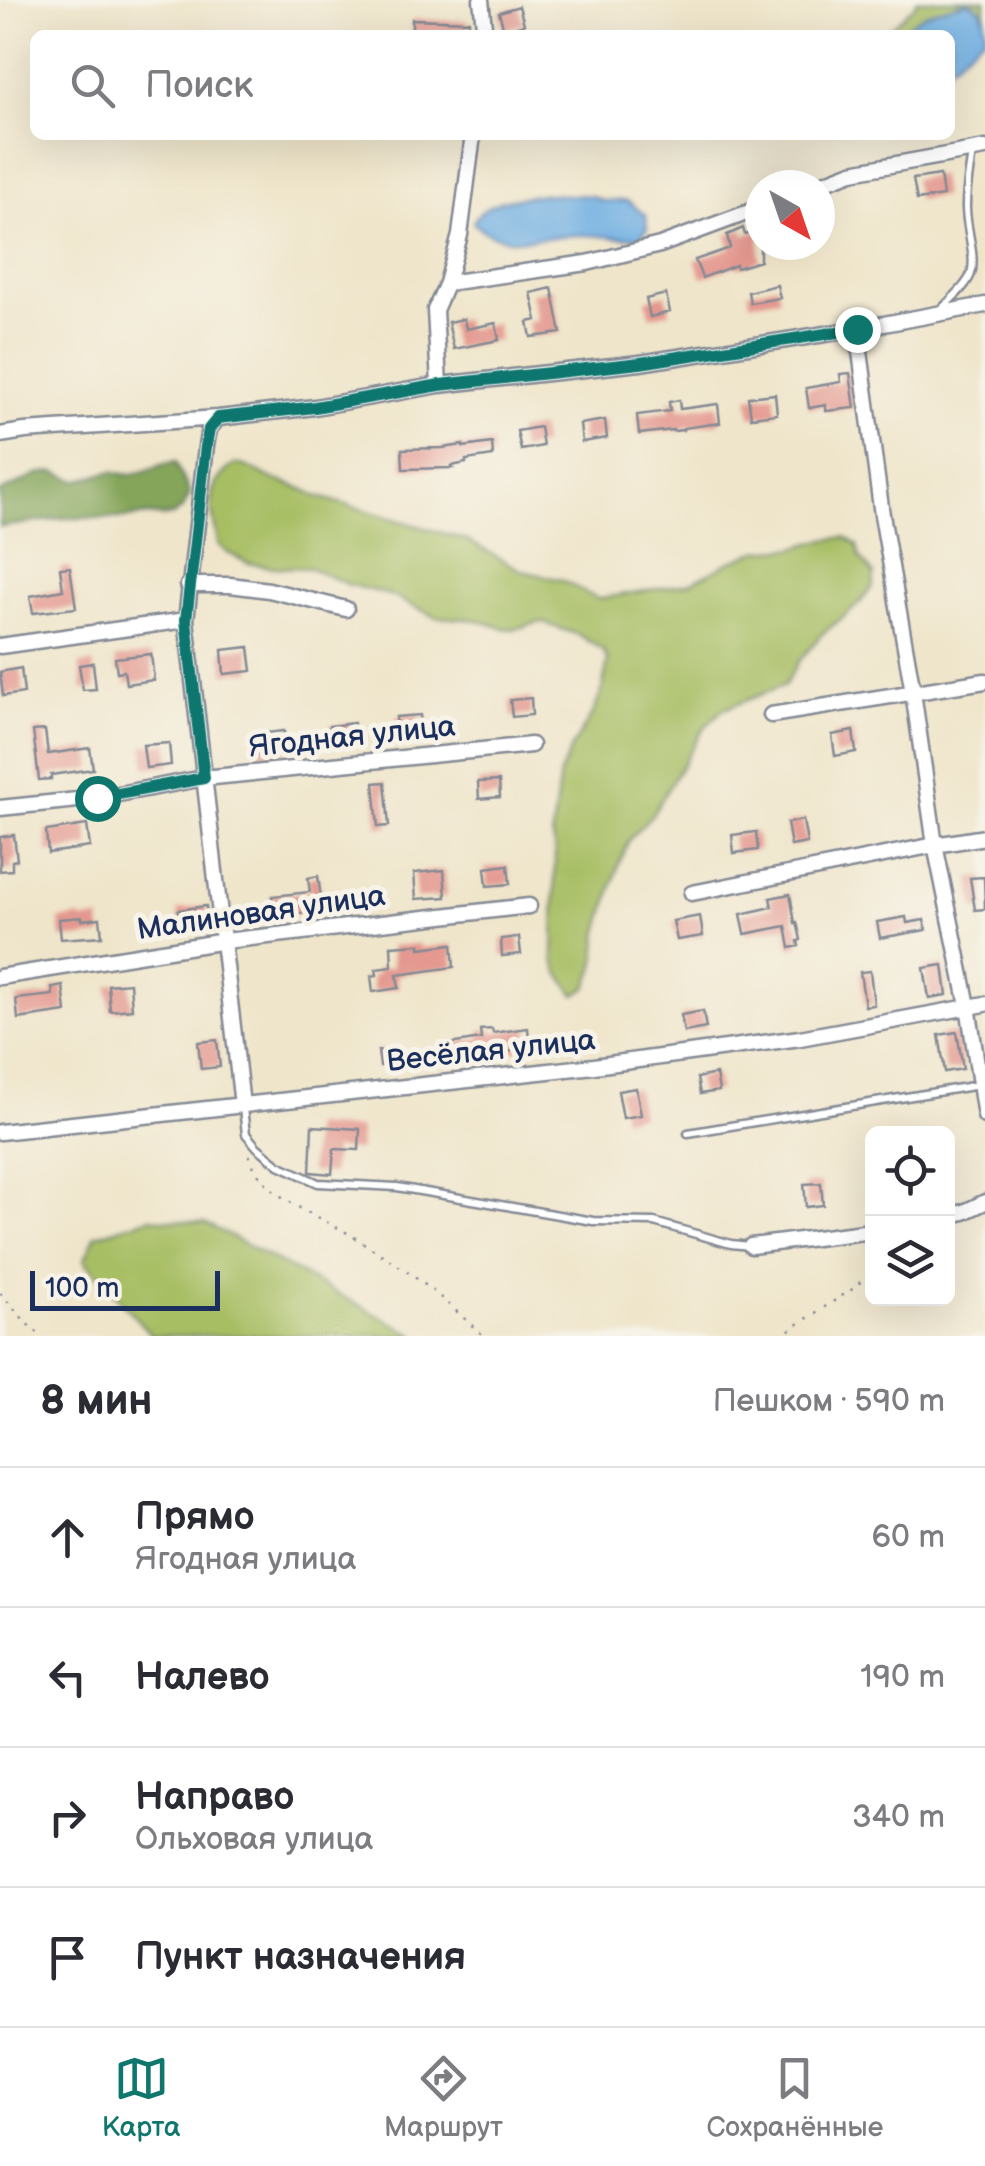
<!DOCTYPE html>
<html lang="ru">
<meta charset="utf-8">
<style>
:root{--surface:#fff;--page:#f2f2f3;--text:#2b2b33;--muted:#7c7c81;--line:#e1e1e2;--accent:#0f766e}
body{margin:0;font-family:"Balsamiq Sans",sans-serif;background:var(--page);color:var(--text)}
.controls{position:absolute;right:30px;bottom:30px;display:grid;overflow:hidden;border-radius:15px;box-shadow:0 10px 40px #0002}
.controls button{width:90px;height:90px;display:grid;place-items:center;padding:0;border:0;border-bottom:2px solid var(--line);background:var(--surface);color:var(--text);font:50px sans-serif}
.compass{position:absolute;left:745px;top:170px;width:90px;height:90px;border-radius:50%;background:var(--surface);box-shadow:0 10px 40px #0002;rotate:140deg}
.scale{position:absolute;left:30px;bottom:25px;width:190px;box-sizing:border-box;padding-left:10px;border:5px solid #1b2f5e;border-top:0;font-size:28px;line-height:35px;white-space:nowrap;color:#1b2f5e;-webkit-text-stroke:8px #f7f3e8;paint-order:stroke}
.stop{position:absolute;width:30px;height:30px;margin:-22px;border:8px solid #0f766e;border-radius:50%;background:#fff}
.stop.end{background:#0f766e;border-color:#fff;box-shadow:0 2px 10px #0008}
.list{margin:0;padding:0;list-style:none}
h2{display:flex;justify-content:space-between;align-items:center;height:130px;margin:0;padding:0 40px;font-size:42px}
h2 small{font-size:32px;font-weight:400;color:var(--muted)}
.list li{display:grid;grid-template-columns:65px 1fr auto;gap:30px;align-items:center;box-sizing:border-box;height:140px;padding:0 40px;border-top:2px solid var(--line)}
.list b{display:block;font-size:38px;white-space:nowrap}
.list p{margin:0;font-size:32px;white-space:nowrap;color:var(--muted)}
.list em{font-size:32px;font-style:normal;color:var(--muted)}
.icon{flex:none;width:55px;height:55px;fill:none;stroke:currentColor;stroke-width:2;stroke-linecap:round;stroke-linejoin:round}
.map{position:relative;flex:none;width:985px;height:1336px;overflow:hidden}
.search{position:absolute;background:var(--surface);box-shadow:0 10px 40px #0002;left:30px;right:30px;top:30px;height:110px;display:flex;align-items:center;gap:25px;box-sizing:border-box;padding:0 35px;border-radius:15px;color:var(--muted);font-size:38px}
.sheet{height:690px;background:var(--surface)}
nav{display:flex;justify-content:space-around;align-items:center;box-sizing:border-box;height:140px;border-top:2px solid var(--line);background:var(--surface);font-size:28px;color:var(--muted)}
nav a{display:grid;justify-items:center;gap:5px}
nav .on{color:var(--accent)}
.map>svg:first-child{display:block}
</style>
<div class="map">
<svg width="985" height="1336" viewBox="0 0 985 1336">
<rect width="100%" height="100%" fill="#f7f3e8"/>
<filter id="ink" filterUnits="userSpaceOnUse"><feTurbulence type="fractalNoise" baseFrequency=".01" numOctaves="2"/><feDisplacementMap in="SourceGraphic" scale="20" xChannelSelector="R" yChannelSelector="G"/><feConvolveMatrix kernelMatrix="1 2 1 2 8 2 1 2 1" color-interpolation-filters="sRGB"/></filter>
<filter id="wash" filterUnits="userSpaceOnUse"><feTurbulence type="fractalNoise" baseFrequency=".0048" numOctaves="4" result="noise"/><feDisplacementMap in="SourceGraphic" scale="40" xChannelSelector="R" yChannelSelector="G"/><feGaussianBlur stdDeviation="2.25" result="paint"/><feColorMatrix in="noise" values="0 0 0 0 0 0 0 0 0 0 0 0 0 0 0 0 0 1.4 0 .05"/><feComposite in="paint" operator="in"/></filter>
<g filter="url(#wash)">
<rect width="100%" height="100%" fill="#efe5ca"/>
<path fill="#a7be64" stroke="#617661" stroke-width="2.5" d="M917 0H985V17L978 7 967 2 908 25 899 35H883L914 6Z
M235 464C248 465 255 471 267 476 283 484 301 486 316 496L466 540 523 571 561 580 598 599 690 583 732 561 757 551 795 548 818 541 845 537 857 545 860 557 874 574 873 586 858 605 821 635 797 664 785 685 722 710 704 728 654 812 629 840 619 863 599 932 595 967 587 988 575 995 559 973 554 960 555 849 552 834 560 773 572 747 593 713 602 691 608 661 603 650 579 635 541 622 515 629 502 628 478 620 436 617 390 595 347 584 310 568 272 567 248 563 226 552 218 544C212 508 201 488 235 464Z
M150 1218 205 1223 417 1336H152L84 1260 96 1235Z"/>
<path fill="#85a55a" stroke="#506a5c" stroke-width="2.5" d="M176 462C179 474 186 482 190 494L183 508 174 515 162 517 149 515 125 518H64L0 527V492L42 473 55 472 77 481 113 471C135 482 154 463 176 462Z"/>
<path fill="#6eaee2" stroke="#446ea0" stroke-width="2.5" d="M967 2C985 6 985 19 985 36L950 66V35H899C921 10 938 10 967 2Z
M544 194 592 196 603 201H628L646 216 647 229 640 237C620 240 602 235 582 235 546 235 501 252 473 222 486 198 519 198 544 194Z"/>
<g id="blocks">
<path fill="#e4988f" d="M519 6 524 24 504 30 499 12Z
M412 19 469 21 468 35 412 34Z
M940 175 943 196 917 200 913 179Z
M743 228 745 235 760 230V261L737 268 736 265 702 278 695 260 730 248 727 235Z
M777 285 780 298 750 303 748 292Z
M552 288 561 333 531 337 528 322 537 320 531 293Z
M666 294 670 312 650 317 646 299Z
M464 319 466 329 496 323 499 340 454 349 448 322Z
M850 373 855 408 826 411V405L809 408 806 388 841 382 840 374Z
M775 394 777 414 751 417 748 397Z
M679 400 680 409 718 404 720 423 683 428V430L673 431V430L639 434 637 415 670 411 669 402Z
M605 420 607 438 582 442 580 424Z
M540 427 543 446 521 450 517 431Z
M492 443 493 456 466 460V463L452 466 453 468 403 469 402 449 442 448 463 445V447Z
M70 567 76 608 33 613 30 596 63 590 60 568Z
M249 647 252 671 224 674 222 650Z
M151 654 154 680 126 684 124 671 117 672 115 658Z
M93 663 96 689 83 690 79 665Z
M21 668 24 693 3 696 0 672Z
M531 698 532 715 512 717 510 700Z
M420 715 422 732 397 734 396 717Z
M354 723 356 741 331 745 329 726Z
M45 730 48 754 90 748 93 769 51 775V779L39 780 33 731Z
M284 731 286 753 259 756 257 734Z
M853 731 856 752 835 756 832 735Z
M169 743 171 765 146 768 143 745Z
M499 781 500 797 479 799 478 782Z
M385 782 389 826 378 827 374 783Z
M803 820 807 843 791 846 787 823Z
M87 825 90 847 48 853 46 831Z
M756 832 758 850 734 853 732 835Z
M14 835 17 860 12 861V870L0 871V837Z
M508 865 510 884 487 886 485 868Z
M444 870 446 897 416 899 414 873Z
M318 876 323 913 312 914V912L274 916 272 896 310 892 308 878Z
M984 877 985 909 975 910 970 878Z
M790 894 795 923 797 922 801 940 798 941 799 946 790 948 786 926 745 934 741 914 772 907 770 898Z
M206 906 208 925 180 929 178 910Z
M700 916 703 936 677 940 673 921Z
M82 917V920L100 918 102 936 61 939 59 919Z
M906 917 907 923 924 920 926 930 880 938 877 922Z
M519 937 521 954 502 956 501 939Z
M420 944V948L452 944 454 967 397 975 399 988 373 992 371 976 377 975 376 969 392 967 391 946Z
M943 965 947 995 929 998 924 968Z
M870 971 874 1005 865 1006 860 972Z
M130 983 132 1009 110 1011 108 985Z
M63 986 66 1012 18 1019 16 999 53 995 52 988Z
M703 1011 706 1028 684 1032 681 1015Z
M528 1028 530 1049 495 1053 496 1058 484 1060V1056L451 1061 449 1044 481 1039 480 1030 492 1029 493 1033Z
M957 1032 963 1069 945 1072 939 1035Z
M217 1040 220 1067 201 1069 198 1042Z
M401 1049 403 1064 380 1066 378 1051Z
M716 1074 719 1091 700 1094 697 1078Z
M636 1088 641 1115 623 1118 618 1091Z
M312 1126 360 1129 359 1150 334 1149 332 1174 310 1172Z
M821 1183 823 1205 806 1207 804 1184Z"/>
</g>
</g>
<g filter="url(#ink)">
<use href="#blocks" fill-opacity="0" stroke="#858a94" stroke-width="2.5"/>
<g fill="none" stroke-linecap="round" stroke-linejoin="round">
<defs>
<path id="service" d="M941 310C950 299 966 288 971 274 977 257 965 226 966 205 966 187 970 169 972 151
M243 1108 246 1134 257 1147 279 1165 318 1183 397 1187 593 1221 654 1222 731 1244 750 1246
M688 1133 979 1085"/>
<path id="minor" d="M481 0 485 35
M818 185 852 172 985 148
M447 283 587 263 660 245 760 208
M857 329 882 515 913 692 935 845 968 1006 985 1116
M439 385 435 310 447 283 460 235 473 135
M0 435 25 431 218 418
M188 585H230L269 590 346 609
M0 646 186 620
M771 715 985 681
M0 808 97 798 204 778 531 745
M692 893 935 845 985 837
M0 977 225 941 529 906
M242 1105 186 620 206 446 209 429 218 418 315 407 439 385 640 363 857 329 985 305
M0 1132 594 1066 800 1038 985 1004
M948 1216 964 1212 985 1202
M751 1246 872 1231"/>
</defs>
<use href="#service" stroke="#858a94" stroke-width="11"/>
<use href="#minor" stroke="#858a94" stroke-width="19"/>
<path stroke="#858a94" stroke-width="2.5" stroke-dasharray="2.5 8" stroke-linecap="butt" d="M249 1155C262 1197 315 1214 349 1234 373 1249 397 1264 420 1281 442 1297 463 1318 484 1336
M0 1293 32 1329 43 1336
M780 1336 854 1288 872 1271"/>
<use href="#service" stroke="#fff" stroke-width="6"/>
<use href="#minor" stroke="#fff" stroke-width="14"/>
</g>
</g>
<g fill="none" stroke-linecap="round" stroke-linejoin="round" filter="url(#ink)">
<path stroke="#0f766e" stroke-width="12" d="M97 798 204 778 186 620 206 446 209 429 218 418 315 407 440 385 640 363 857 329"/>
</g>
<g text-anchor="middle" stroke-width="10" stroke-linejoin="round" paint-order="stroke">
<g font-size="30" fill="#1b2f5e" stroke="#f7f3e8">
<text transform="translate(352 736) rotate(-6)" y="10">Ягодная улица</text>
<text transform="translate(261 912) rotate(-8)" y="10">Малиновая улица</text>
<text transform="translate(491 1050) rotate(-6)" y="10">Весёлая улица</text>
</g>
</g>
</svg>
<div class="controls">
<button><svg class="icon" aria-label="locate" viewBox="0 0 24 24"><circle cx="12" cy="12" r="6"/><path d="M12 2v4M12 18v4M2 12h4M18 12h4"/></svg></button>
<button><svg class="icon" aria-label="layers" viewBox="0 0 24 24"><path d="M12 4l9 5-9 5-9-5zM3 14l9 5 9-5"/></svg></button>
</div>
<svg class="compass" viewBox="-18 -18 36 36"><path d="M0-13l5 13h-10z" fill="#e53935"/><path d="M0 13l5-13h-10z" fill="#7c7c81"/></svg>
<div class="scale">100 m</div>
<div class="stop" style="left:97px;top:798px"></div>
<div class="stop end" style="left:857px;top:329px"></div>
<div class="search"><svg class="icon" aria-label="search" viewBox="0 0 24 24"><circle cx="10" cy="10" r="6"/><path d="M15 15l6 6"/></svg>Поиск</div>
</div>
<section class="sheet">
<h2>8 мин<small>Пешком · 590 m</small></h2>
<ul class="list">
<li><svg class="icon" aria-label="ahead" viewBox="0 0 24 24"><path d="M12 20V5M6 11l6-6 6 6"/></svg><div><b>Прямо</b><p>Ягодная улица</p></div><em>60 m</em></li>
<li><svg class="icon" aria-label="left" viewBox="0 0 24 24"><path d="M17 20v-9H6M10 6l-5 5 5 5"/></svg><div><b>Налево</b></div><em>190 m</em></li>
<li><svg class="icon" aria-label="right" viewBox="0 0 24 24"><path d="M7 20v-9h11M14 6l5 5-5 5"/></svg><div><b>Направо</b><p>Ольховая улица</p></div><em>340 m</em></li>
<li><svg class="icon" aria-label="arrive" viewBox="0 0 24 24"><path d="M6 21V4h12l-3 4 3 4H6"/></svg><div><b>Пункт назначения</b></div></li>
</ul>
</section>
<nav>
<a class="on"><svg class="icon" aria-label="map" viewBox="0 0 24 24"><path d="M3 6l6-2 6 2 6-2v14l-6 2-6-2-6 2zM9 4v14M15 6v14"/></svg>Карта</a>
<a><svg class="icon" aria-label="directions" viewBox="0 0 24 24"><path d="M12 3l9 9-9 9-9-9zM9 14v-3h6M13 9l2 2-2 2"/></svg>Маршрут</a>
<a><svg class="icon" aria-label="saved" viewBox="0 0 24 24"><path d="M7 4h10v16l-5-4-5 4z"/></svg>Сохранённые</a>
</nav>
